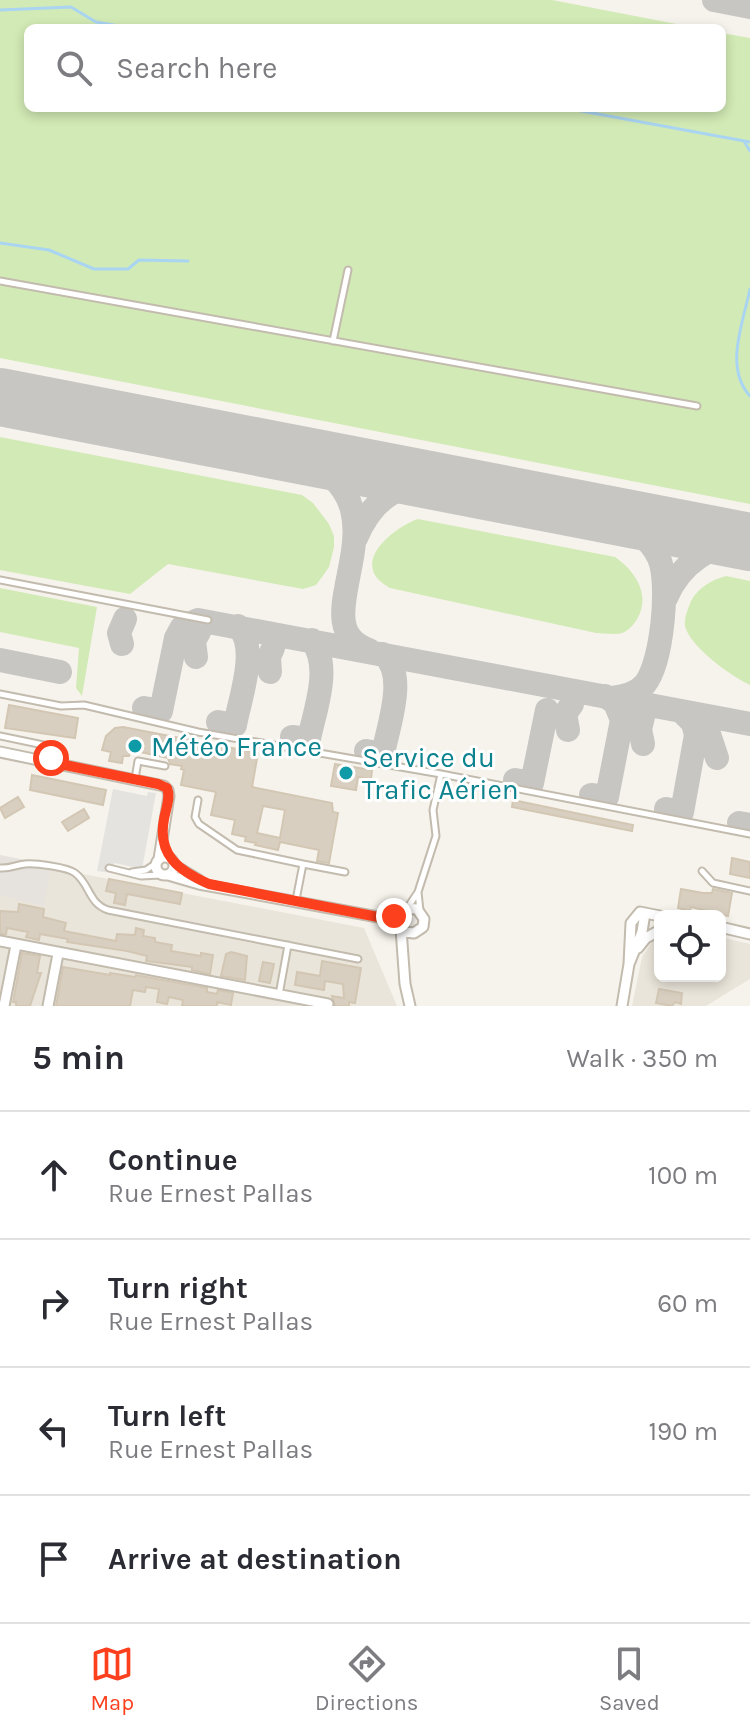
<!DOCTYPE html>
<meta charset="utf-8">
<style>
:root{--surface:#fff;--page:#f2f2f3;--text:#2b2b33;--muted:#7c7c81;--line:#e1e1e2;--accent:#fc3f1d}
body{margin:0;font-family:Karla,sans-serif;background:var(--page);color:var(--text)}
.controls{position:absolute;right:24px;bottom:24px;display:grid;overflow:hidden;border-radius:12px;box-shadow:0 4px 12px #0003}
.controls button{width:72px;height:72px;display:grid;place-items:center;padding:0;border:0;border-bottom:2px solid var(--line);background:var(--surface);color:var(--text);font:40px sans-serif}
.stop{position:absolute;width:24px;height:24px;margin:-18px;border:6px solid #fc3f1d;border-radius:50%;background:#fff}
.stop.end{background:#fc3f1d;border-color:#fff;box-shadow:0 2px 8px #0008}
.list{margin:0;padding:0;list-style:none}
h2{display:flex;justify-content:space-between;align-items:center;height:104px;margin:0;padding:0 32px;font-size:34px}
h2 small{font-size:26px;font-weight:400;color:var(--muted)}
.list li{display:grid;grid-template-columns:52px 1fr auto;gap:24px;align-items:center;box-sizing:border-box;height:128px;padding:0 32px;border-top:2px solid var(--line)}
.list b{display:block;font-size:30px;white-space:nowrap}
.list p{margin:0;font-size:26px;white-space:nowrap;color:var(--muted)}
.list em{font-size:26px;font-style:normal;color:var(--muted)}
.icon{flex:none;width:44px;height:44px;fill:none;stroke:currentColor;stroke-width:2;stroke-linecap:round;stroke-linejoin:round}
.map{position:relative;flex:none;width:750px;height:1006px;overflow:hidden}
.search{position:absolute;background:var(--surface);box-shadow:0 4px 12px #0003;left:24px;right:24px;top:24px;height:88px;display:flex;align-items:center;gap:20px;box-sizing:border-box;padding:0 28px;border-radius:12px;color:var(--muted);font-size:30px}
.sheet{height:616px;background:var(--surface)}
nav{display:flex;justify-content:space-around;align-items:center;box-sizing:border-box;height:112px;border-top:2px solid var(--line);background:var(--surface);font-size:22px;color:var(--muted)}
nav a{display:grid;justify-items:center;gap:4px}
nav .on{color:var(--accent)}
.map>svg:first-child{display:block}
</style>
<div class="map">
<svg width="750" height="1006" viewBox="0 0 750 1006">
<rect width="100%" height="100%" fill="#f6f3ec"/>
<path fill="#eae5da" d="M0 858 364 928 397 1006H0Z
M660 936V976H720V937L750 944V979L706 1006H632L642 957 655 937Z"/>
<path fill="#e6e2dd" d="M0 855 51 865 44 906 0 895Z"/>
<path fill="#d2eab5" d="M0 0H552L697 28H28V108H722V33L750 38V504L0 358Z
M0 437 302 495 313 503 329 524 334 536V547L329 567 322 577 316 585 303 589 168 564 130 594 0 570Z
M418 519 615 557C636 572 652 596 636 621 633 625 627 632 622 633 615 635 604 633 596 633L390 588C347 565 392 528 418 519Z
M726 576 750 581V685C731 676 690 647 685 626 684 618 688 609 691 601 698 588 711 580 726 576Z
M0 588 97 607 82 696 76 688 79 648 0 632Z"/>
<path fill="#e5e3e0" d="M113 789 147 796 148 792 156 793 142 869 114 863 112 873 97 871Z"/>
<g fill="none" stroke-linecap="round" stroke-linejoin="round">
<path stroke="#a9d4f2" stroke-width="3" d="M0 10 71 7 96 22 131 28
M565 108 750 142
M744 141 750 151
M0 243 49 250 94 269H128L139 260 188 261
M750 289C743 323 724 368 750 396"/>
<path stroke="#c8c6c3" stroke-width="24" d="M714 0 750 7
M0 403 24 402
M292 453C425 504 292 623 369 650
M356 538C373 498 396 484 439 483
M666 598C680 564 712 541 750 543
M122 644 119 633 125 619
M196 657 194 641 199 632
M0 660 60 672
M270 672 269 657 273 648
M612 698C625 696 636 694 645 684 662 663 670 583 659 558 650 538 632 527 614 516
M144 708 161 711 176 638 182 627 198 620 750 724
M218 722 235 725C240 698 259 647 238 626
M568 730 565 714 572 704
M708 731 717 758
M292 737 309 739C315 709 332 667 312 640
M643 744 640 729 643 717
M366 751 383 754C388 726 408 674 383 654
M515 780 532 783 547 710
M591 795 607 797 622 720 615 703 605 696
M666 809 682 812 696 735 693 723 681 711
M739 823 750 825"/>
<path stroke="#c8c6c3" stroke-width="58" d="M0 397 750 542"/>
</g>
<path fill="#d8cfc1" stroke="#d3c7b4" stroke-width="2" fill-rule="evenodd" d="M9 705 78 718 75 738 5 728Z
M123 727 258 753 252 787 332 803 333 812 338 813 329 863 317 861 319 850 280 842 278 850 255 845 256 843 245 841 246 837 232 834 235 820 211 815 216 792 181 785 184 770 181 769 182 766 170 764 168 758 131 750 129 756H123L122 763 109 761 111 752 102 750 106 736 115 728ZM263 806 285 810 280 838 257 833Z
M335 764 372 770 371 779 358 777 356 790 331 786Z
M32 775 106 790 103 805 30 790Z
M18 797 24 807 5 818 0 808Z
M513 800 633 825 632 831 512 807Z
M84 809 89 818 68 831 62 822Z
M732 858 750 862V878L730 874Z
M109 879 182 893 180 904 127 894 125 905 114 903 116 893 106 891Z
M681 889 703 893H712L713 889 732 893 728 916 691 907 690 911 678 908Z
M19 904 44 909 43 917 66 923 64 931 116 941 117 934 135 935 136 928 144 930 143 936 155 938V942L172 945 171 951 201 956V953L213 955 210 974 192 970V967L146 961 147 956 127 951 67 942 68 939 40 934 39 940 26 937 28 932 7 928 6 934H0V911L18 912Z
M231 952 247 956 245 980 221 976 226 954Z
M22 953 40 956 37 973H41L30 1006H16V1002H13Z
M322 961 361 968 355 1003 349 1002V1006H335L332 996 344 998 343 984 325 981 324 990 295 985 297 972 320 976Z
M263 962 274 964 270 983 259 981Z
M63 967 110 975V973L135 977 136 975 207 988V992L217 994 218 990 233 993 231 1005 217 1002V1006H182L183 1000 169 997 167 1004 157 1002 159 989 146 987 145 992 133 990 130 1006H56Z
M659 989 682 993 681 1004 675 1002 672 1006 656 1003Z"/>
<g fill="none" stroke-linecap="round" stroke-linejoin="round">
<defs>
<path id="lane" d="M0 281 697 406
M333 341 348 270
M0 580 208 620
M0 694 61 706 84 705 198 732 441 774 750 834
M0 736 53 747 50 762
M135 779 138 761 165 766
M198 800 195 817 199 824 237 850 303 864 296 900
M303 864 345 872
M0 868C10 869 15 865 25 864 35 863 67 867 75 873 90 884 88 903 108 910L358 959
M109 868 141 876 161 875
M702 871 713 883 750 891
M132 872 146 870 155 864
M418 892 436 836 433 810 441 774
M408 907 418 892 420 911
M279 995 288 945"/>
<path id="street" d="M0 752 164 786 168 790 169 796 159 859
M156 866a9 9 0 1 1 18 0a9 9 0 1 1-18 0Z
M174 865 199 880
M168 875 199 884 378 917 399 925
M645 913 642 932 629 964 631 923 640 912 660 916
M385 917C396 915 406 907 417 909L424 919 423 927 414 933 404 932 398 921 401 913
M720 927 750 934
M401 929 405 984 410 1006
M0 941 328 1004
M638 948 646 938 660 930
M4 1006 16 945
M48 1006 58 954
M622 1006 629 964"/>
</defs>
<use href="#lane" stroke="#c2bbae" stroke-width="9"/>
<use href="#street" stroke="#c2bbae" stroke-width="13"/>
<use href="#lane" stroke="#fff" stroke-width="5"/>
<use href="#street" stroke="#fff" stroke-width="9"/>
</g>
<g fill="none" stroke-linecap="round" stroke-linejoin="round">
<path stroke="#fc3f1d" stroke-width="10" d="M51 758 50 762 158 784 167 788C171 797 166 808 164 819 157 855 179 871 209 884L378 917 394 916"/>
</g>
<g fill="#0f9aa8" stroke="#fff" stroke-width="3">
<circle cx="135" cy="746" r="8"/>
<circle cx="346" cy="773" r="8"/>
</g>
<g text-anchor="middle" stroke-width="6" stroke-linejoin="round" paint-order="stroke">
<g font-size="28" fill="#0d838f" stroke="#fff" text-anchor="start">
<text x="151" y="756">Météo France</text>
<text x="362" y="767">Service du<tspan x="362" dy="32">Trafic Aérien</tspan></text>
</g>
</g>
</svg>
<div class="controls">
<button><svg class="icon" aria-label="locate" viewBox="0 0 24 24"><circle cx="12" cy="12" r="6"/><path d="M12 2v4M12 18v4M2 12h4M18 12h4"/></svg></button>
</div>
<div class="stop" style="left:51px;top:758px"></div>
<div class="stop end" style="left:394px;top:916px"></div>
<div class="search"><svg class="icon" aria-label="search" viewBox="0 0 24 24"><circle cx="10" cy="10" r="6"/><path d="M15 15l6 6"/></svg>Search here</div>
</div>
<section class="sheet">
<h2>5 min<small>Walk · 350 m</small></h2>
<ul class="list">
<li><svg class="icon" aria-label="ahead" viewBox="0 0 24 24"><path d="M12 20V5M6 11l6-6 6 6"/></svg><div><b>Continue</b><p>Rue Ernest Pallas</p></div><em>100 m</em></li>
<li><svg class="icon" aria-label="right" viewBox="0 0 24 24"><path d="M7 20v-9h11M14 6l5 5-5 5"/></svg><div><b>Turn right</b><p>Rue Ernest Pallas</p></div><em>60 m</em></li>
<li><svg class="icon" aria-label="left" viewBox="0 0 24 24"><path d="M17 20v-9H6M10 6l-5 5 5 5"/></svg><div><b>Turn left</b><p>Rue Ernest Pallas</p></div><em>190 m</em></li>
<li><svg class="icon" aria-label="arrive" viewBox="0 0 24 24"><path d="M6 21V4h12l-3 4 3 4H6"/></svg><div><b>Arrive at destination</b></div></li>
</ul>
</section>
<nav>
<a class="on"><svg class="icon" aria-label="map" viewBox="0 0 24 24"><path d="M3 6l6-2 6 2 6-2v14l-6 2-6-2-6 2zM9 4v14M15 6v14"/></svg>Map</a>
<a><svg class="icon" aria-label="directions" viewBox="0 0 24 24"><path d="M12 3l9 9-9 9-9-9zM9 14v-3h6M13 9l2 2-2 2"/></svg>Directions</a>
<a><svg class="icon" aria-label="saved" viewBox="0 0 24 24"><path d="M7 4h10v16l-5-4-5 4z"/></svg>Saved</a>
</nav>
